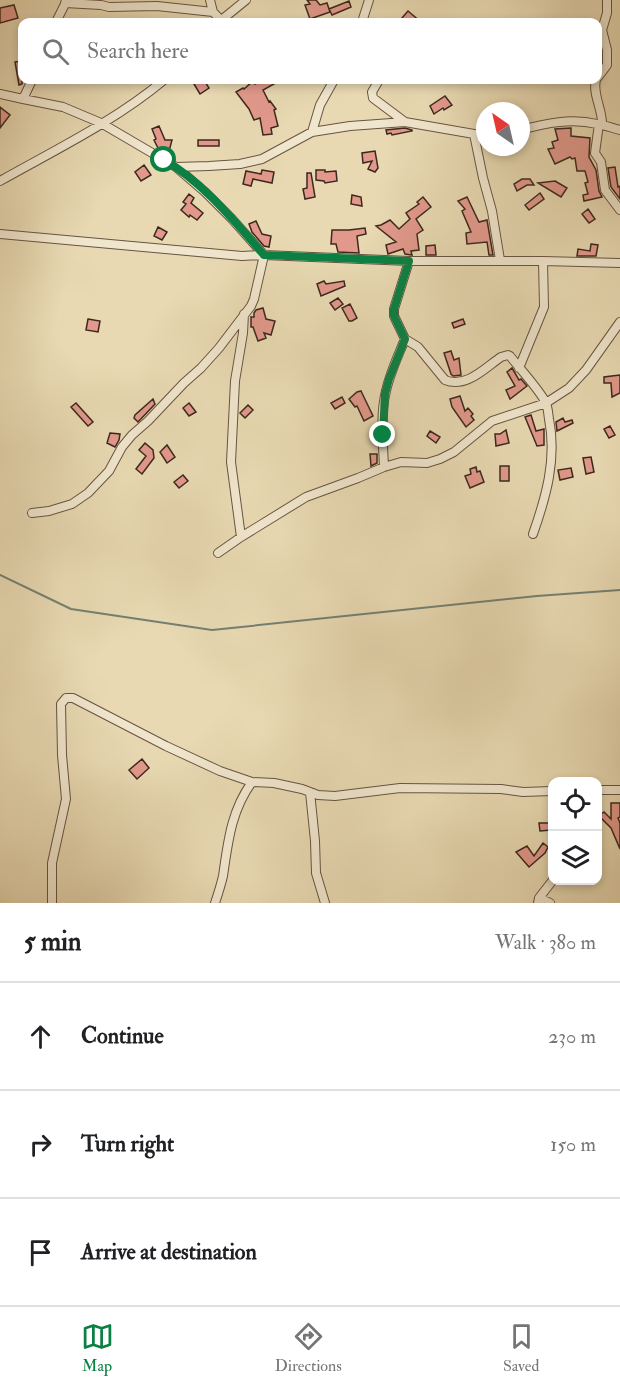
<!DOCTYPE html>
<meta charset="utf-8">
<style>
:root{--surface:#fff;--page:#f6f6f6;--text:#202124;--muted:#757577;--line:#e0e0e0;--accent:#0b8043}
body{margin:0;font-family:"IM FELL Double Pica",serif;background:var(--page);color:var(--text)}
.controls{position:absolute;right:18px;bottom:18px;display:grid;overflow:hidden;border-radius:12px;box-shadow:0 3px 9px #0003}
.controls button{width:54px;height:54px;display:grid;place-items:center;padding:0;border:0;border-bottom:2px solid var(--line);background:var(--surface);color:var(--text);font:30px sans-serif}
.compass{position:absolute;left:476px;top:102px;width:54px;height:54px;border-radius:50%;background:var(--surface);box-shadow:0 3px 9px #0003;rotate:326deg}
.stop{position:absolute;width:18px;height:18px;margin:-14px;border:4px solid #0b8043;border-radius:50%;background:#fff}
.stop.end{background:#0b8043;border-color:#fff;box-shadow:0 2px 6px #0008}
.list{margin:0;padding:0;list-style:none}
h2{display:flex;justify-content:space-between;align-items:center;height:78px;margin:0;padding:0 24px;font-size:26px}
h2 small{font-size:20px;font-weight:400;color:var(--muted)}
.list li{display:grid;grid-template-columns:39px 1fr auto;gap:18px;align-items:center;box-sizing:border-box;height:108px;padding:0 24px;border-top:2px solid var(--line)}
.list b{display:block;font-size:22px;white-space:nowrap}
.list em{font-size:20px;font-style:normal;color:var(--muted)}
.icon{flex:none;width:33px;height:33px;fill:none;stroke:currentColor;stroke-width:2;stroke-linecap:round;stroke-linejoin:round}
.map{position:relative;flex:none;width:620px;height:903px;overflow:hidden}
.search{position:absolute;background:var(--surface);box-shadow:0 3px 9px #0003;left:18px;right:18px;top:18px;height:66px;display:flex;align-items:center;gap:15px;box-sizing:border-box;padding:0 21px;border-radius:12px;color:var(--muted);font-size:22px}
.sheet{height:402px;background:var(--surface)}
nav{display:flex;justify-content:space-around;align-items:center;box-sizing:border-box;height:84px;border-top:2px solid var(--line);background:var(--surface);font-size:16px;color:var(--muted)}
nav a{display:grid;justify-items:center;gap:3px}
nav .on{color:var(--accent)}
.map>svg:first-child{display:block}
</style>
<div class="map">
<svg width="620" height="903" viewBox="0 0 620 903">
<rect width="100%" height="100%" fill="#e8d9b2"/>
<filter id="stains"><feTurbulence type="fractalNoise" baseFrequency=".00333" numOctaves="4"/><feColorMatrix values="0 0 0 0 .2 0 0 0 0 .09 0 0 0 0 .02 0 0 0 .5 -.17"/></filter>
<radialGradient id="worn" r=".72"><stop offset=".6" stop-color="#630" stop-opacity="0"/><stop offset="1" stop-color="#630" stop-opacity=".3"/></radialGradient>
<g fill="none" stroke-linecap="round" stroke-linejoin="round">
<path stroke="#748071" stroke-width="2" d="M0 575 71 609 212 630 537 596 620 590"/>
</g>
<path fill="#e2998c" stroke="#3d281d" stroke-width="1.5" d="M307 0H316L320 5 327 3 330 12 310 19 305 5 310 4Z
M349 1 351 7 332 15 329 9Z
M14 5 18 18 0 23V8Z
M408 11 421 22H407L402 18Z
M22 61V84L19 85 15 62Z
M202 80H204L209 88 200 94 194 84Z
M262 80H281L263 90 269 102 270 101 276 109 274 110 278 126 271 128 272 134 263 135 260 118 254 120 249 109 236 92 243 88 244 89 252 82 255 84Z
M445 96 452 105 444 110 443 108 434 114 430 106Z
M0 107 10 115 0 128Z
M159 126 165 140H172L168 155 159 150 154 140 156 139 152 129Z
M405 128 412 130V131L392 135 391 133 387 134 386 130Z
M571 128V136L590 138 589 157 596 170 599 191 602 197 584 201 583 195 588 194 585 183 588 182 585 171H577L575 158 572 159 570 157 555 164 548 149 554 148 552 142 558 140 555 129Z
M198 140H219V146H198Z
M375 151 378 168 375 172 368 169 372 161 363 163 362 153Z
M144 165 151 175 141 181 135 172Z
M615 167 618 187 620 186V199L611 187 608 168Z
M262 170 274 172 272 183 253 179 251 186 243 184 246 171 261 174Z
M316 170H325V172L336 171 337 181 325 183 324 181 316 180Z
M307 173H311L315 197 305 199 303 189 307 188Z
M522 179H530L534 185H527L517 191 514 184Z
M555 181 567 188 561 197 538 183Z
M540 193 544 199 529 210 525 205Z
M189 194 194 198 191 203 203 213 197 220 190 215 189 217 181 210 186 204 183 202Z
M352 195 361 197 362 206 351 204Z
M423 197 431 207 416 219 423 230 417 234 419 250 411 251 412 255 405 254 403 249 388 254 386 245 396 242 376 226 381 225 390 220 399 229 410 219 406 213 419 204 417 202Z
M467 197 479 222 487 220 493 255H489L487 242 467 244 466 233 471 232 462 211 465 209 458 201Z
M588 209 595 219 589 223 582 214Z
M256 221 262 234 271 236 269 247 264 246 252 232 249 224Z
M158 227 167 232 162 240 154 236Z
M365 228 366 234 357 236 359 253 338 252 336 244H331L332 230H349Z
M591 244 598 245 596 256H577L578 249 590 251Z
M435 245 436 255H426V246Z
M324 281 326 284 344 281 345 286 321 296 317 284Z
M338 298 343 304 335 310 330 303Z
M350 304 357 318 352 321H349L342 308Z
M263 308 266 319 275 321 271 335 264 333 266 338 258 341 253 327H251V317H254V313L256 310Z
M88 319 100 321 98 332 86 330Z
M463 319 465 324 454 328 452 323Z
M451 351 454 360 459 358 461 375 453 376 451 374 444 353Z
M512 368 519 380 521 379 527 386 510 399 506 390 515 386 507 372Z
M620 375V393L612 397 611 383H604V377Z
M361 391 373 416 364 421 357 406 355 407 349 399 357 392Z
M460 396 465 411 468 408 473 414 471 416 474 420 466 427 452 407 450 399Z
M342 397 345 403 335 409 331 403Z
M153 399 155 404 138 422 134 418 135 415Z
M76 403 93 422 88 426 71 407Z
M189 403 196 412 189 416 183 408Z
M248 405 253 410 245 418 240 413Z
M531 415 536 431 544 429V445L537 446 525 417Z
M563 418 565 422 572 420 573 423 557 431 556 422Z
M610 426 615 435 609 438 604 429Z
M506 430 509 443 496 446 495 434H500Z
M430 431 440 437 436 443 427 436Z
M110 433 120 434 119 440 115 447 107 443Z
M145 443 153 450 154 458 142 474 136 469 146 456 139 450Z
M167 445 175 457 167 463 160 452Z
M370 454H377V463L371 466Z
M591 457 594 472 586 474 583 458Z
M500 466H509V481H500Z
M476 467 477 472 480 471 484 482 470 488 465 476 471 474 470 469Z
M571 468 573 477 560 480 558 470Z
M183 475 188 481 179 488 174 482Z
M142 759 149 768 137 779 129 770Z
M611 803H620V817L618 818 620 823V849L611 828 599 816 604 812 611 819Z
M539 823H551V830L540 831Z
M543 843 548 847 545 853 529 867 516 852 527 846 534 856Z"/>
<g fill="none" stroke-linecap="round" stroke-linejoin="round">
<defs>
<path id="minor" d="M210 0 213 12 221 20
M65 3 101 5 109 7 157 6 213 12
M56 22 67 0
M219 22 246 0
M362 22 369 0
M598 77 607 65V50L602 30 607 13V0
M379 80 372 92 373 98 405 122
M596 80C592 94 603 110 602 125
M0 94 23 99 32 80
M23 99 63 107 101 123 176 167 205 192 232 219 264 255 254 299 251 306 219 348 201 368 184 383 148 421 132 435 122 447 109 471 88 493 72 504 49 511 32 513
M599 124 595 153 601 162 605 190 620 210
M521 130C546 123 572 118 597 124 605 125 612 128 620 130
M312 132 320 105 334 80
M474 134 483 178 492 211 500 260
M176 167 209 166 240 164 262 159 312 132 350 126 405 122 474 134H485
M0 181C55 150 115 121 164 80
M0 234 242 256 264 255 409 261H543L620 263
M409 261 394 309V316L405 339 418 347 445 380C466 389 486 367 501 357L508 355 510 356C521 370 536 386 545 401 548 406 548 413 549 419 557 459 546 497 533 534
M519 368 544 307 543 261
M384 467C383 442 380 415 386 391 390 373 398 356 405 339
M241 537 231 462 235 381 243 333 244 314
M218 553 241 537 306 497 358 478 384 467 401 462 427 463 440 459 454 452 492 421 546 403 569 388 586 370 620 322
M598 790H620
M310 792 315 841 316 873 325 903
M539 898 550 903
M52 903V863L66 799 62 755 61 704 66 698H73L166 746 220 771 252 782 274 783 302 789 318 795 335 796 400 788 501 789 523 792 552 791
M215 903C218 894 221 885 223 876 228 842 231 811 252 782
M538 903 539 898 553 880"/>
</defs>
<use href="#minor" stroke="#685442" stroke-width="10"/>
<use href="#minor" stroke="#f0e6cd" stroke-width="8"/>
</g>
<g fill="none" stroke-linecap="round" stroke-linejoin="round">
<path stroke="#0b8043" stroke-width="8" d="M164 160C203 182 235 222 264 255L409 261 394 309V316L405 339 389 379 385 394 383 435"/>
</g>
<rect width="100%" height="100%" filter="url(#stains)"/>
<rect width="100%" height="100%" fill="url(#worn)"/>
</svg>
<div class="controls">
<button><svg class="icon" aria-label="locate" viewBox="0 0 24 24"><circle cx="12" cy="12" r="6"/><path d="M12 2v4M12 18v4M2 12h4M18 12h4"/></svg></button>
<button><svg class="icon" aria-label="layers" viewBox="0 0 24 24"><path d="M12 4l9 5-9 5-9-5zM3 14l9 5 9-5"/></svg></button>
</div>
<svg class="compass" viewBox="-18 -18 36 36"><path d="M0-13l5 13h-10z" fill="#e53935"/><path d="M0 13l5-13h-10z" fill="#757577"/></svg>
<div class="stop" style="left:164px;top:160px"></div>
<div class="stop end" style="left:383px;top:435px"></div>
<div class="search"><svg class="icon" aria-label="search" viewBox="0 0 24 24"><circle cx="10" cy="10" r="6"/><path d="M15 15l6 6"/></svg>Search here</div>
</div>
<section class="sheet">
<h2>5 min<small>Walk · 380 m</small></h2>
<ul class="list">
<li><svg class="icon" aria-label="ahead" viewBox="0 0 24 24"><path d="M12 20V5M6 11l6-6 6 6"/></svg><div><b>Continue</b></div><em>230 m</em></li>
<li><svg class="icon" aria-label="right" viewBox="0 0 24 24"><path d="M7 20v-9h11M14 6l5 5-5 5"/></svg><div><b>Turn right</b></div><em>150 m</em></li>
<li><svg class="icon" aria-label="arrive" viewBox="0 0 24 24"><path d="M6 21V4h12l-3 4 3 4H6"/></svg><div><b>Arrive at destination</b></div></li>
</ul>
</section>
<nav>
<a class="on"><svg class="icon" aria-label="map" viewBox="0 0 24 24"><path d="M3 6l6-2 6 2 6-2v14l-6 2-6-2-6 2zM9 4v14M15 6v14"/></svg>Map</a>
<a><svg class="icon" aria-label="directions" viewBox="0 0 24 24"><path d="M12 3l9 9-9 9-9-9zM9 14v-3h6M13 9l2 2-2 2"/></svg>Directions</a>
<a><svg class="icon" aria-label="saved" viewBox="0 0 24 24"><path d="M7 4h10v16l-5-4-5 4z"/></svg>Saved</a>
</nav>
